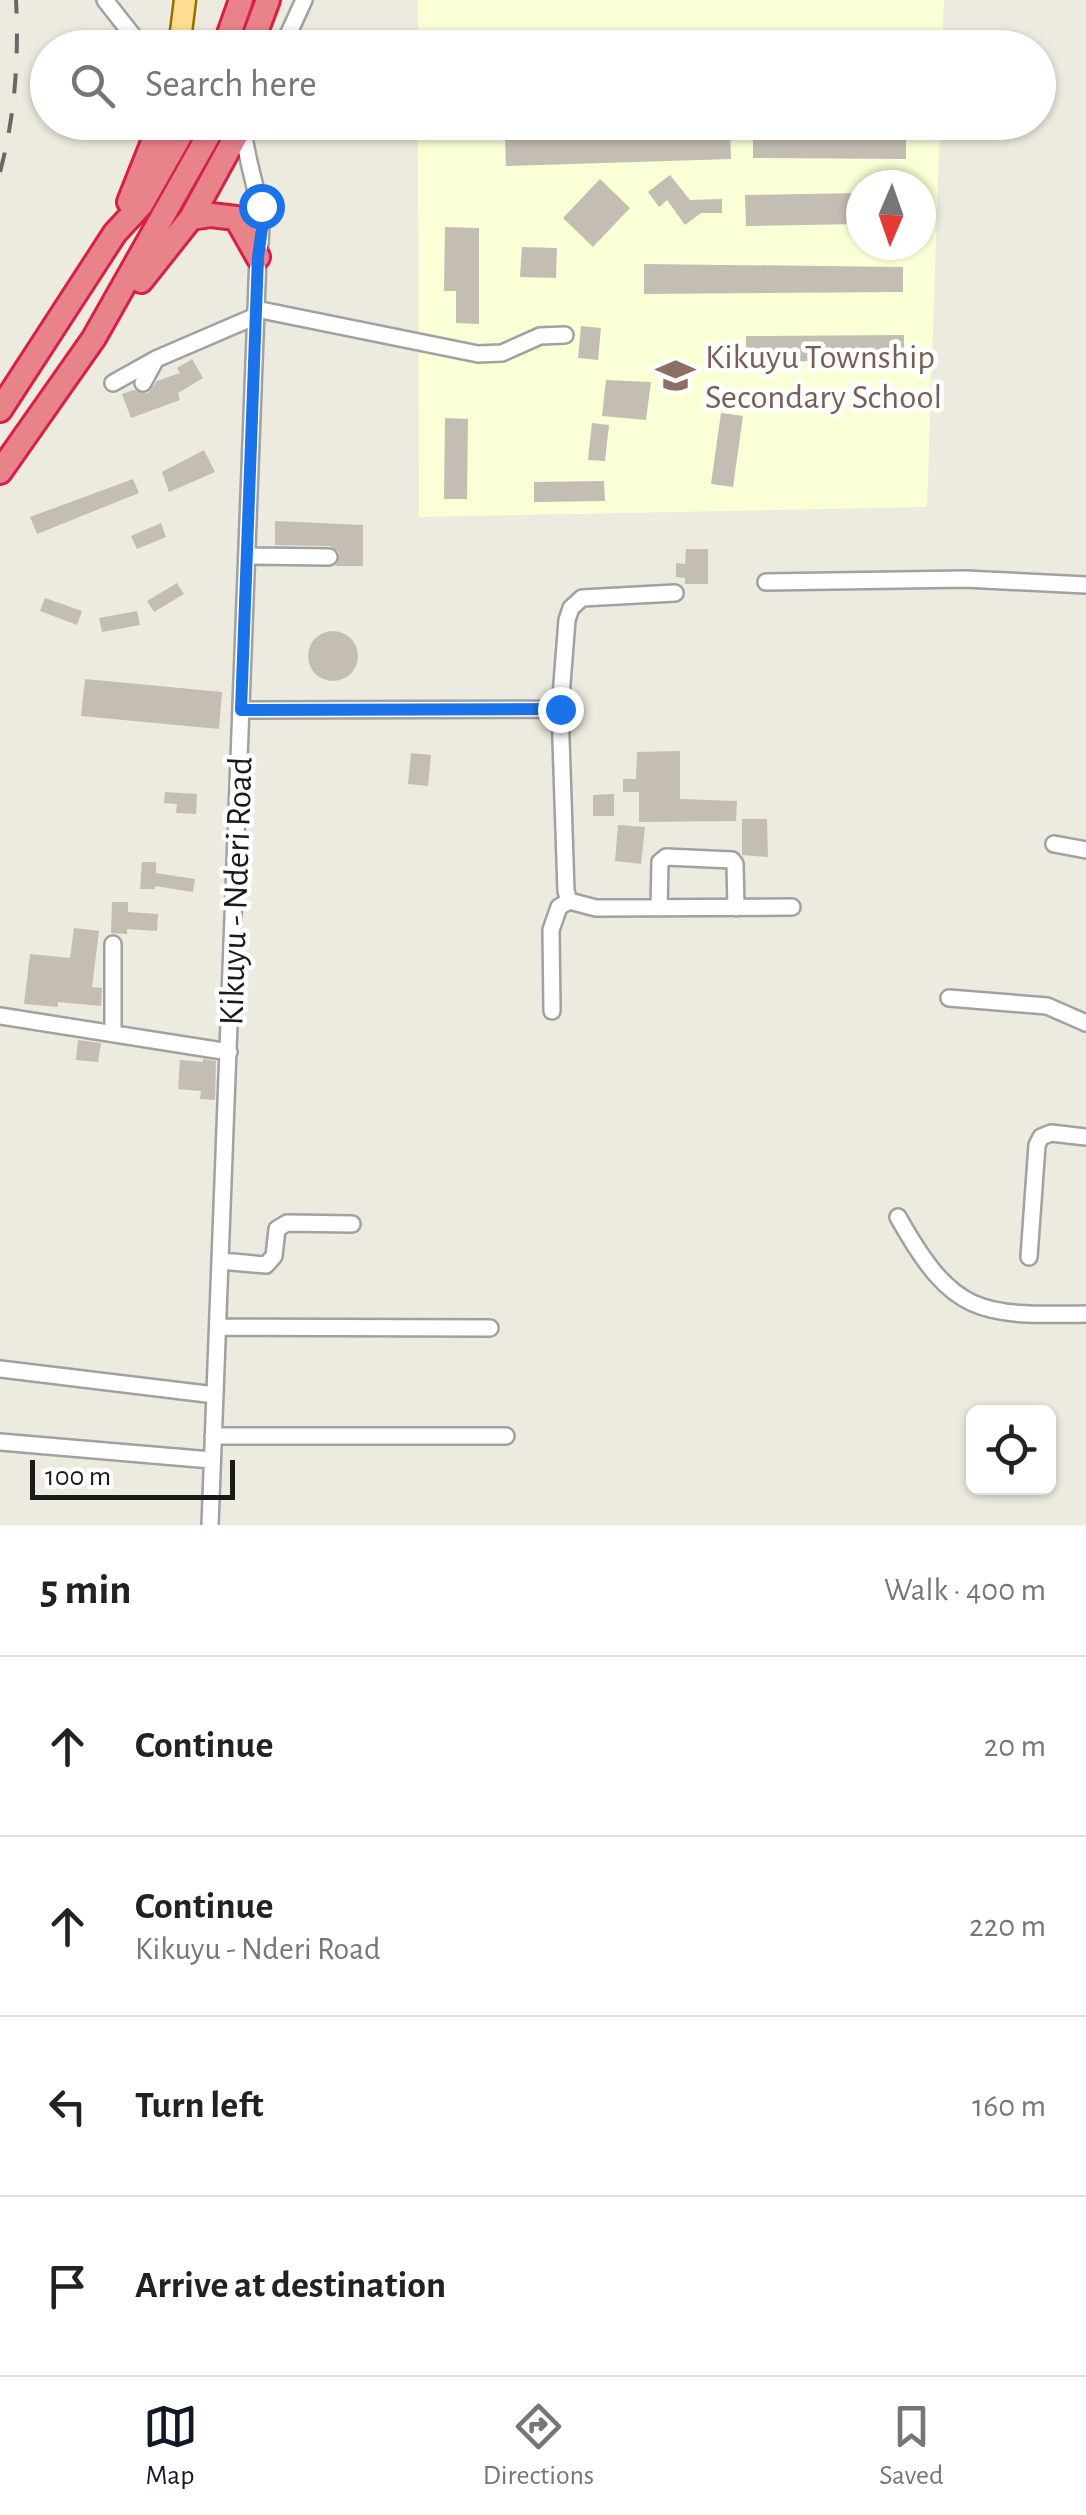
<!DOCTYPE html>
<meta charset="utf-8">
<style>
:root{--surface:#fff;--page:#f2f2f2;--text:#222;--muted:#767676;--line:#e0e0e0;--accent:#111827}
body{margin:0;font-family:"Alegreya Sans",sans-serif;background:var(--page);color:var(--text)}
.controls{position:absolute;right:30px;bottom:30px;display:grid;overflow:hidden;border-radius:15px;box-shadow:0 2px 8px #0004}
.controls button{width:90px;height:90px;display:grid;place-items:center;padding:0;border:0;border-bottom:2px solid var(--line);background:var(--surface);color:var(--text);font:50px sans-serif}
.compass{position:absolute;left:846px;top:170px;width:90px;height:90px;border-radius:50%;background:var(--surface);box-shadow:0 2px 8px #0004;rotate:182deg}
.scale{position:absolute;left:30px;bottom:25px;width:205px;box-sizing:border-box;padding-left:10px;border:5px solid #1a1a1a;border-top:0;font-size:28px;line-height:35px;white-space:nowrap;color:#1a1a1a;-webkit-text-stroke:8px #fff;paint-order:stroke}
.stop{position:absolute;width:30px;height:30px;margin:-22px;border:8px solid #1a73e8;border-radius:50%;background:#fff}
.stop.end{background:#1a73e8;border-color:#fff;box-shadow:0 2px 10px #0008}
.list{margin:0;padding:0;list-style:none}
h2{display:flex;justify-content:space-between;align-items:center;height:130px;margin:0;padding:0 40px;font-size:42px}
h2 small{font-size:32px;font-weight:400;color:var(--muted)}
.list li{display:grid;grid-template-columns:65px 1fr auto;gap:30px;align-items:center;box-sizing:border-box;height:180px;padding:0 40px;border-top:2px solid var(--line)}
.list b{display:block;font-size:38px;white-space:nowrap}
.list p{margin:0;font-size:32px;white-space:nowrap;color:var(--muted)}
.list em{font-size:32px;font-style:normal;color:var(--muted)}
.icon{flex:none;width:55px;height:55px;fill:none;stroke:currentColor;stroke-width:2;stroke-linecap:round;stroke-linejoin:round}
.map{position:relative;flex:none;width:1086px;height:1525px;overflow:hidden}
.search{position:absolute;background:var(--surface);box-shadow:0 2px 8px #0004;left:30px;right:30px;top:30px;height:110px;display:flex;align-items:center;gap:25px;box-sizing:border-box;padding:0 35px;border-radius:55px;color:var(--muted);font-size:38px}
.sheet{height:850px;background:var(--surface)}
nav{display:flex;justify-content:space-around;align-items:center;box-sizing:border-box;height:140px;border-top:2px solid var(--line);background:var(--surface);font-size:28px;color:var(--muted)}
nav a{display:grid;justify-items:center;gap:5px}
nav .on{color:var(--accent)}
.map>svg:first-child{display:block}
</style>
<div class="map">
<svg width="1086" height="1525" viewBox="0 0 1086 1525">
<rect width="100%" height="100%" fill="#edeadf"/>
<path fill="#faffd6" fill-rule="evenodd" d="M418 0H944L942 47H418Z
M418 123H940L927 507 419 517ZM861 185H921V245H861Z"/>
<path fill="#c4bdb3" d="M891 122H904L906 128V159L753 158V128H891Z
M730 130 731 159 506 166 505 139Z
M670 175 690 200 722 199V213H701L685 225 667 200 659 207 648 192Z
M600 179 630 208 593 247 563 218Z
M861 193V224L746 226 745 195Z
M445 227 479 228V324L456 323V291H444Z
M522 247 557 248 556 278 520 277Z
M644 264 903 267V292L644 294Z
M581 326 601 328 598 360 578 358Z
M904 335V360L746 362V336Z
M192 359 203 378 178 393 180 400 131 418 122 394 134 390 148 393 157 381 180 373 177 368Z
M606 380 651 382 646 420 602 416Z
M721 413 743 416 733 487 711 484Z
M445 418 468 419 467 499H444Z
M592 423 609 425 605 461 588 460Z
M204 450 215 472 169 492 162 472Z
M133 479 139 493 37 534 30 517Z
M604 481 605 501 534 502V482Z
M275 521 363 525V566H336L339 552 330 546 275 545Z
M161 523 166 537 137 549 131 536Z
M686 549H708V584H685V578L676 577V563L685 564Z
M177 583 184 594 154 612 147 601Z
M45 598 82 611 77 625 40 611Z
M137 611 140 625 102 632 99 618Z
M308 656a25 25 0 1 1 50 0a25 25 0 1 1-50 0Z
M85 679 222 692 219 729 81 716Z
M680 751V799L737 801 736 821 639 822V792H623V779H636L637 752Z
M411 753 431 755 428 786 408 784Z
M165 792 197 794 196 814 176 813 177 804 164 803Z
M614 794V816H593V795Z
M742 819H767L768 857 742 855Z
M618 825 645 827 641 864 615 861Z
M142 862H156V873L195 879 193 892 155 886V889H140Z
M112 902H128V912L158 914 157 931 127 929V934L111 933Z
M74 928 99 931 92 987 102 988 101 1006 58 1002V1007L24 1004 30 954 70 958Z
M78 1040 101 1043 98 1062 76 1060Z
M203 1059 216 1061 215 1100 200 1099 201 1091 178 1089 180 1060 203 1062Z"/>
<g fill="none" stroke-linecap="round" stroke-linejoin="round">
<defs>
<path id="minor" d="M105 0 134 37 152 48
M282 48 304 0
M256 309 478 354 502 353 540 336 565 335
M113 383 156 359 256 316
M143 383 156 359
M247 556 329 557
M766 582 965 579 1086 585
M241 710 560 709
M1054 844 1086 850
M569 901 566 891 560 709 567 620 571 608 582 598 675 593
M569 901 596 908 792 907
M659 908 660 862 666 857 732 860 735 864 736 908
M949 998 1047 1006 1086 1023
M552 1011 551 930 559 907 569 901
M0 1016 229 1052
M113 1034V944
M898 1217C953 1315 979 1316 1086 1314
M1029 1257 1037 1145 1041 1137 1051 1133 1086 1137
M220 1261 266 1265 274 1256 277 1229 287 1223 352 1224
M218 1327 490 1328
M0 1369 215 1395
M213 1436H506
M0 1442 211 1460
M210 1525 258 257C268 206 248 177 243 128"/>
<path id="major" d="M179 48 185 0"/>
<path id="highway" d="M224 48 241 0
M250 48 268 0
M129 202 161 122
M191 218 211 215 236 218 258 257
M141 281 191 218 242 125
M0 410 115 233 141 205 188 122
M0 472 94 338 216 122"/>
</defs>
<use href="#minor" stroke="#a1a1a1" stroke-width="20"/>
<use href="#major" stroke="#917300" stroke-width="25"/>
<use href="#highway" stroke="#d81f46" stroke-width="28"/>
<use href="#minor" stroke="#fff" stroke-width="15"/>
<use href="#major" stroke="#fedd93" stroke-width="20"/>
<use href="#highway" stroke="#e88389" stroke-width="22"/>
<path stroke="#686868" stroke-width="4" stroke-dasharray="20 20" stroke-linecap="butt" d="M0 172C15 116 19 58 16 0"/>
</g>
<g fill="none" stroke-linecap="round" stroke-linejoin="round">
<path stroke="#1a73e8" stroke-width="12" d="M261 206 263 221 258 257 241 710 560 709"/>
</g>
<defs>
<symbol id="school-bare" viewBox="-9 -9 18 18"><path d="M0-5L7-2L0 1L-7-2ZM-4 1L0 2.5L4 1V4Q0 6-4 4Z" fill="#8d6e63" stroke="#fff" stroke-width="2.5" paint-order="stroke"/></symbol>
</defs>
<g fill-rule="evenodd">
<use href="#school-bare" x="648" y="348" width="55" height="55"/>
</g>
<g text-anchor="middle" stroke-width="9" stroke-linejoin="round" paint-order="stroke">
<g font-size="35" fill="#785e54" stroke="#fff" text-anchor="start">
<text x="705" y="368">Kikuyu Township<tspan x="705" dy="40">Secondary School</tspan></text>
</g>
<g font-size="35" fill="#1a1a1a" stroke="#fff">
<text transform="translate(235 891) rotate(-88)" y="12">Kikuyu - Nderi Road</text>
</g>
</g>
</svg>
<div class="controls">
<button><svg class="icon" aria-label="locate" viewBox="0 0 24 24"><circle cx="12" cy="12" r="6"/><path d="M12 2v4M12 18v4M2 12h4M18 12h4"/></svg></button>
</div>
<svg class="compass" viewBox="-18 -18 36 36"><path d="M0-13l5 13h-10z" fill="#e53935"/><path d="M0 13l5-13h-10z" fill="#767676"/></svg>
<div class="scale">100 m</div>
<div class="stop" style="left:261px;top:206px"></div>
<div class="stop end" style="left:560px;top:709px"></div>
<div class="search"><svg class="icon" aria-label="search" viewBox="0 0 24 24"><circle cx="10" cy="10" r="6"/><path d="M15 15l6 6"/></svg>Search here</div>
</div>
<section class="sheet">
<h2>5 min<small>Walk · 400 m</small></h2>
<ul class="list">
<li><svg class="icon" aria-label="ahead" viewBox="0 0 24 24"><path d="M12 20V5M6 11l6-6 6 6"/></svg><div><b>Continue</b></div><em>20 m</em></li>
<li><svg class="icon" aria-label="ahead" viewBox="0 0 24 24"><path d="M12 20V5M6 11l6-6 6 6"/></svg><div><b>Continue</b><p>Kikuyu - Nderi Road</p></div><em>220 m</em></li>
<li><svg class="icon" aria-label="left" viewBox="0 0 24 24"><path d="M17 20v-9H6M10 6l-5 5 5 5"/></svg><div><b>Turn left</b></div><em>160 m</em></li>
<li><svg class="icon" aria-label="arrive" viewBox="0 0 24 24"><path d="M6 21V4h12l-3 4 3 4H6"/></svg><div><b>Arrive at destination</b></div></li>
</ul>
</section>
<nav>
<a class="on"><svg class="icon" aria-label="map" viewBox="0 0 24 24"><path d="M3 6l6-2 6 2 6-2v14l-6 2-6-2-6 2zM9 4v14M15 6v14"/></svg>Map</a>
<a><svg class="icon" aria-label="directions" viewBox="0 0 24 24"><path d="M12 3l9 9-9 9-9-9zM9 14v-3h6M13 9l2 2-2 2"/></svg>Directions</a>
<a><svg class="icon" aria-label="saved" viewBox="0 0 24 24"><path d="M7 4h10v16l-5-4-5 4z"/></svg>Saved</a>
</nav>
